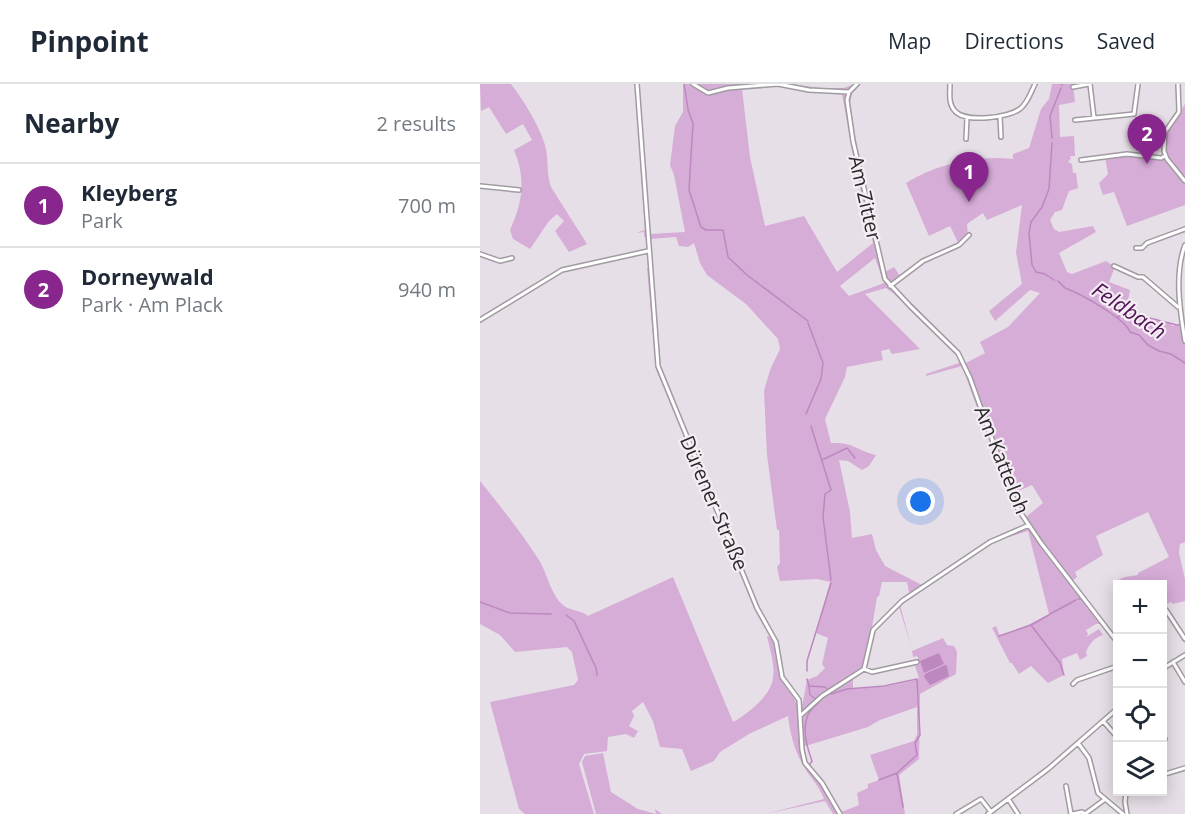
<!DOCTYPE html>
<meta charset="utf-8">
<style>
:root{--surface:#fff;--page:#f2f2f3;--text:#1f2937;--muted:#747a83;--line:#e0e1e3;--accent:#89268e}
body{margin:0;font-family:"Open Sans",sans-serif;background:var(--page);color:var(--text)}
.controls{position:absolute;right:18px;bottom:18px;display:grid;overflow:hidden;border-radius:0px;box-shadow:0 3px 15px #0003}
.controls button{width:54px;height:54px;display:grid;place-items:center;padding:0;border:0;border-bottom:2px solid var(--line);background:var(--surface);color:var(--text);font:30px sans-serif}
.you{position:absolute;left:441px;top:418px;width:21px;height:21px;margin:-15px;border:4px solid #fff;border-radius:50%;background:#1a73e8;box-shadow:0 0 0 9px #1a73e833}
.badge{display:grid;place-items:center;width:39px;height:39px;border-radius:50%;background:var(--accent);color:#fff;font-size:20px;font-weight:700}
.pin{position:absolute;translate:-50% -50px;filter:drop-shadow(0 2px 3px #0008)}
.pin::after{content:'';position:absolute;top:32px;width:21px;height:18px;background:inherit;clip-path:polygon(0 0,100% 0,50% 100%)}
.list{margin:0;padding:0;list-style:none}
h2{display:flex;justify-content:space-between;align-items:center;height:78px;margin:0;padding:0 24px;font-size:26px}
h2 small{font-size:20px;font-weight:400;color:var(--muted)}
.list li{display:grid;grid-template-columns:39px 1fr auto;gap:18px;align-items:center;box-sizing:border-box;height:84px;padding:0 24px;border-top:2px solid var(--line)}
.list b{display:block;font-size:22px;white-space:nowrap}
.list p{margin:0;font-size:20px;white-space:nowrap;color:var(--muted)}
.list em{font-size:20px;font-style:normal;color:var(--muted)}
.icon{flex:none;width:33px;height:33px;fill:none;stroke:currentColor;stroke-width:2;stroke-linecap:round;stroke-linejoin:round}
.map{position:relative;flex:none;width:705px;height:730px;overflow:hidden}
header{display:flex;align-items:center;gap:36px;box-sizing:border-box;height:84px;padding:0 30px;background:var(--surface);border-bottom:2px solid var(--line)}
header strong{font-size:28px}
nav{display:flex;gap:33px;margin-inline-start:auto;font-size:21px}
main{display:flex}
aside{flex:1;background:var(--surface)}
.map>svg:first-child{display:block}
</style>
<header>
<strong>Pinpoint</strong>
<nav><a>Map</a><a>Directions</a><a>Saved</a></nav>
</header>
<main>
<aside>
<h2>Nearby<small>2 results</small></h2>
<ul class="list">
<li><span class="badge">1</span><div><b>Kleyberg</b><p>Park</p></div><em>700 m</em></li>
<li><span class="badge">2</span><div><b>Dorneywald</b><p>Park · Am Plack</p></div><em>940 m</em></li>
</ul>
</aside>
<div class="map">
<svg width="705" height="730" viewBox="0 0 705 730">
<rect width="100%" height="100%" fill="#e7dfe7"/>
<path fill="#d6add7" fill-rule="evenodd" d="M0 0H31C44 17 59 41 65 61 69 75 66 89 71 103L107 160 89 168 75 147 84 137 77 130 69 137 50 165 33 155 30 146C43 117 46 95 34 66L52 56 43 40 26 50 9 23 1 27Z
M155 0H159L170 150 205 148 194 91 190 81 195 42 203 28V0H312L339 4H364L374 0H381L372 10 370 19 379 76 405 188 414 183 420 192 442 179 414 201 478 266 486 279 505 269 500 258 528 243 560 209 550 206 515 237 509 227 542 200 536 169 542 121 507 136 503 129 487 140 488 153 479 161 470 142 449 152 426 99C457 80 496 71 533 75V70L549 64 561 25 569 15 572 0H593L595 18 579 21 580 53 594 52 595 72H590L591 74 588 78 592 80 593 89H596L598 104 589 107 582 126 575 128 570 136 574 145 579 148 613 142 616 148 579 169 587 188 592 190 626 177 635 183 629 198 650 206 646 228 690 239 692 242 705 238V458L700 460 699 469 705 495V517L693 520 691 518 683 522 682 500H638L636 497 645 493 658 491V489L689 473 668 428 616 452 623 471 595 488 597 493 592 497 621 540H616L606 546 608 550 606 553 619 545 623 551C614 554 610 559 606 568L607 572 600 576 597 569 582 575 584 591 568 599 551 582 539 590 532 579H530L512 544 516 542 520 552 548 541 569 530 548 447 513 458 420 521 432 565 419 523 397 543 430 513 427 498H402L399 512 397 513 386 580 383 585 373 591V605L409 602 436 596 439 594 435 582 440 580 437 572 433 573 432 567 463 554 467 561 474 562 477 568 476 590 440 610 439 675 419 691 425 730H353L345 717 285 730 344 715C338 700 332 696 324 683 315 668 310 650 308 632L269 650 240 668 234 677 211 687 202 665 180 663 173 637 163 618 152 627 154 632 149 642 158 647 154 654 146 650 128 653 127 667 104 670 99 680 114 730H45L39 725 10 618 94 601 98 596 92 568 87 563 35 568 20 551 0 540V397C21 423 41 448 59 476 67 489 71 511 83 521 90 527 101 526 108 532L193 493 253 638C267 630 291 612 293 594 295 580 290 566 287 552L176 285 167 184 171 183 169 157 164 152V148L156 149 165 146ZM297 2 330 8 362 10 376 87 393 159 357 188 324 132 285 142 270 73 262 5ZM196 153 199 162 208 163 214 159 220 179 227 191 266 220 298 255 300 265 290 286 284 307 287 371 297 446H299L300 479 297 483 300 497 337 495 350 498 336 549 348 554 342 580 345 584 337 592 327 596 321 628H319C316 610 303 605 299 589 295 576 298 563 289 552H287L181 285 170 155ZM395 174 404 199 369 212 360 202ZM406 204 413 209 478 273 479 279 446 290V292L482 282 529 411 533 410 546 436 544 442 508 458 444 502 405 482 396 466 392 450 372 454 370 428 359 376 368 377 382 386 389 382 396 371C376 366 374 358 351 359L345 335 365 293 367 283 403 276 401 267 409 265 412 270 440 265 385 210ZM552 401 563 419 546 433 534 409ZM437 623V651L434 657 390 671 399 696 388 700V704L377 709 379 721 361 728 352 713 326 682 322 663 388 643 400 636Z
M705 20V121L647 142 634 108 623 111 619 99 628 90 625 73 647 72 683 75 687 73V48Z
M123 669 131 708 158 725 176 730 175 725 182 730H116L102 678 105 672Z"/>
<path fill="#bd87bf" d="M459 569 464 580 444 589 440 577Z
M465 581 467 582 469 592 450 601 444 593 445 590Z"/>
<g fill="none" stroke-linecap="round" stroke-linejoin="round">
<path stroke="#bd87bf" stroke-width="1.5" d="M204 0 208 25
M582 1V0
M208 26 213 39 209 106 221 143 226 146H243L248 173 267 191 328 237
M572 54 570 32 581 4
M572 59 569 105 562 123 551 138 549 149 552 181 556 188 565 190 574 196
M578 197 585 204C599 209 645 234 650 248L659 251 668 261 679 267 691 270 705 279
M638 233 646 228 697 241 705 240
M326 330 341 295 343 279 328 239
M331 342 351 406 345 410 343 433 351 496
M342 376 367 364 375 374
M598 515H602
M0 518 30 529 71 530
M570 530 596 516
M86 531 94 537 116 584 117 591
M551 541 580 579 584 591
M519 552 551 541 569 531
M327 587V577L351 499
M327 595 329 602 345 603 349 606
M329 602 330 611 336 615
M350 608 351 610 367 605 404 602 437 595 440 651 435 659 437 671 417 689 399 696
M330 680 332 677C327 663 321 644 329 629 331 625 335 622 338 619
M417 689 423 723"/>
<defs>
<path id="minor" d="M157 0 178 282 277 524 296 558 302 593 319 616 322 666 325 679 342 699 360 730
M213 0 228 9 248 4 298 0 329 6 369 8
M377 0 369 8 367 16 373 57 405 195 430 222 478 269 490 294 536 422 561 459 638 559
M470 0C470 9 468 20 475 27 485 39 530 34 541 24 548 18 551 8 555 0
M610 0 614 34
M698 0 699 28 685 48 684 67 687 75 705 97
M593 3 609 0
M520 32 521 53
M595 36 654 30 658 0
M486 55 487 34
M601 76 647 70 681 74 685 72
M0 102 39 106
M705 161C694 190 700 227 705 257
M656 164H662L667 159 705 145
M0 170 20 177 32 174
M634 182 658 193H663L698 223
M410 202 443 177 479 161 489 151
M0 236 82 186 168 167
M686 526 705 555
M693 578 705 598
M384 585 392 588 437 578
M682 585 705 571
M593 600 597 596 638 582
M320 632 342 612 384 585 393 546 422 517 510 458 549 441
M623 637 638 654
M682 649 685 655
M598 659 609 674 618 709 643 730
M682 691 705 684
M586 702 591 730
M646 708 645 718 647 730
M529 716 538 730
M476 730 501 715 511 728
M508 730 568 685 638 624
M592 730 602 728 605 730
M605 730 624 716"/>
</defs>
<use href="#minor" stroke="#a29ba2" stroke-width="6"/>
<use href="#minor" stroke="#fff" stroke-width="3"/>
</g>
<g text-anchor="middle" stroke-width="4.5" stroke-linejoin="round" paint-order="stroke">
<g font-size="20" fill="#2b282b" stroke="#f4edf4">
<text transform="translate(385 114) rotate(77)" y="7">Am Zitter</text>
<text transform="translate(522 376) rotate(68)" y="7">Am Katteloh</text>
<text transform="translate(234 419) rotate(67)" y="7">Dürener Straße</text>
</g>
<g font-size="21" font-style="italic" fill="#521056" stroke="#f4edf4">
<text transform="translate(649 227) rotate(34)" y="7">Feldbach</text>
</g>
</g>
</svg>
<div class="controls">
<button>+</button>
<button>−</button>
<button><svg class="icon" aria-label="locate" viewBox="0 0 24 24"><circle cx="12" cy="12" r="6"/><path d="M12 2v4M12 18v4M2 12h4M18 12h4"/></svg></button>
<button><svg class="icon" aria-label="layers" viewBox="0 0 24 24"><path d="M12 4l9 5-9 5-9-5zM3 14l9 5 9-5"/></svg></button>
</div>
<div class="you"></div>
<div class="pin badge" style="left:489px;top:118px">1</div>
<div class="pin badge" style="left:667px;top:80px">2</div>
</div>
</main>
